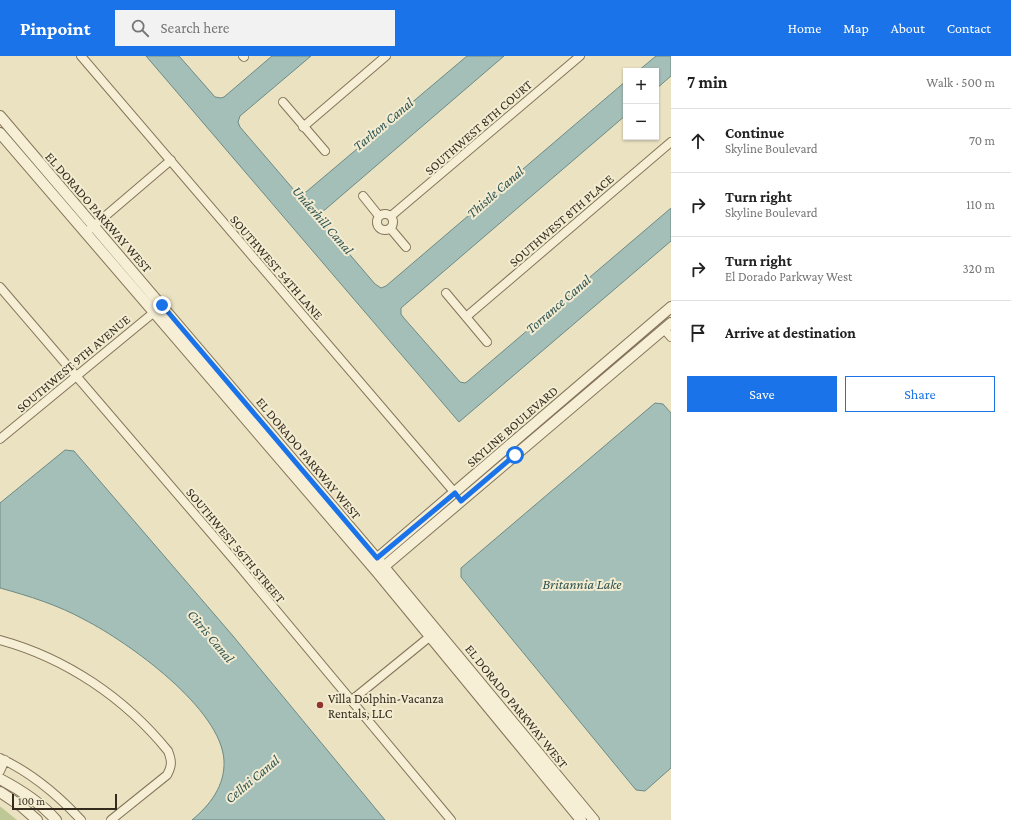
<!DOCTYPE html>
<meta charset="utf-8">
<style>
:root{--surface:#fff;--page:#f2f2f2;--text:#222;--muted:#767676;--line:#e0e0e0;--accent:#1a73e8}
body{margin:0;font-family:"Crimson Pro",serif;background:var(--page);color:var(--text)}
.controls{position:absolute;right:12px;top:12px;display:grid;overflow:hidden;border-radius:0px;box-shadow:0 1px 3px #0004}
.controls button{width:36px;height:36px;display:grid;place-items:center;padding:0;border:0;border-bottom:1px solid var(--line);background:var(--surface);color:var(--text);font:20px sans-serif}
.scale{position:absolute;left:12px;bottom:10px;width:105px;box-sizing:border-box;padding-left:4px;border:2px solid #342b1e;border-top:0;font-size:11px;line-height:14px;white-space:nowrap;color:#342b1e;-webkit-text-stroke:3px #f3ecd1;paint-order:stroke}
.stop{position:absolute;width:12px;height:12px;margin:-9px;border:3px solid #1a73e8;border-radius:50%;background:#fff}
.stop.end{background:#1a73e8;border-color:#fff;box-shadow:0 1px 4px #0008}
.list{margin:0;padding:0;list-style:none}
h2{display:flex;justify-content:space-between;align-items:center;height:52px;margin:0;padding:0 16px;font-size:17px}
h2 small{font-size:13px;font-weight:400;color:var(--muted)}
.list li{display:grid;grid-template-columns:26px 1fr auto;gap:12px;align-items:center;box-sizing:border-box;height:64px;padding:0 16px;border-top:1px solid var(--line)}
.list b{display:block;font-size:15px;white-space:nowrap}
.list p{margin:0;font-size:13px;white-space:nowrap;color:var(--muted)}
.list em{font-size:13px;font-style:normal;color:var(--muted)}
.actions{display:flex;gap:8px;padding:12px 16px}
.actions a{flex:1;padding:9px 0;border:1px solid var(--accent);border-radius:0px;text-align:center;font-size:14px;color:var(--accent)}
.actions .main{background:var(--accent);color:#fff}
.icon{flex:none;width:22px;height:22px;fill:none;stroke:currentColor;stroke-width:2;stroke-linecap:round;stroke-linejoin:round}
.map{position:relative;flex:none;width:671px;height:764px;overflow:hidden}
header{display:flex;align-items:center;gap:24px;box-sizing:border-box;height:56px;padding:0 20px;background:var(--accent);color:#fff}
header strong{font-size:19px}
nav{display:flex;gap:22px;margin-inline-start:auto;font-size:14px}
.search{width:280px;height:36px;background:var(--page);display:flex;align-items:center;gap:10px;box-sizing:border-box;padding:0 14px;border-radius:0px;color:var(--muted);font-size:15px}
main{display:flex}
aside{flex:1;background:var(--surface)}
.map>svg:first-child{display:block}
</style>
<header>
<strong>Pinpoint</strong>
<div class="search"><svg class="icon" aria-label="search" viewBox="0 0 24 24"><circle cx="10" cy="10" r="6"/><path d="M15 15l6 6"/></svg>Search here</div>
<nav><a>Home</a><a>Map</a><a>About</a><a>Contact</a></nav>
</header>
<main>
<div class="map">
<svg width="671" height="764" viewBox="0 0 671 764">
<rect width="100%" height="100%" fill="#ebe2c2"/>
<path fill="#bec897" d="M0 751H1L17 764H0Z"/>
<path fill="#a4beb8" stroke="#6c8b86" d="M146 0H179L215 41 221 42 224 41 272 0H311L240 60 238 66 240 71 294 134 300 137 306 136 467 0H504L320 158V164L322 166 375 228 381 232 386 230 626 25V59L401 252V258L403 261 460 326 465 327 468 325 671 152V185L459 366Z
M656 0H671V20L656 33V15H638Z
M655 347 663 348 671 357V712L645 735 636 734 461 521V512Z
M65 394 74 395 233 580 385 764H192C210 749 225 730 224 705 222 653 128 586 85 564 58 549 29 540 0 532V447Z"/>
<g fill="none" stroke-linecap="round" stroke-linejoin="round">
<defs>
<path id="minor" d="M81 0 455 437
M243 0 244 1
M283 46 325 95
M303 71 386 0
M363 140 379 160
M377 166a8 8 0 1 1 16 0a8 8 0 1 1-16 0Z
M391 160 580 0
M390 172 406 191
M89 174 171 104
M0 231 240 511 451 764
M446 237 487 286
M466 261 671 86
M664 273 671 281
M0 383 158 253
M0 584C66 602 125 642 168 695 172 705 172 710 167 719L111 764
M352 644 433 578
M0 702C32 717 57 738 81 764
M0 715 5 704"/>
<path id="tertiary" d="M0 60 384 511 594 764
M0 77 377 516 581 764
M373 506 671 251
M380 514 671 267
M0 723C21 734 40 746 56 764
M0 736 21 750 37 764"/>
</defs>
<use href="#minor" stroke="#84745a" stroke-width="10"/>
<use href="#tertiary" stroke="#84745a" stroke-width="12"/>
<use href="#minor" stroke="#f6efd5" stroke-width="8"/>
<use href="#tertiary" stroke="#f6efd5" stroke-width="10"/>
</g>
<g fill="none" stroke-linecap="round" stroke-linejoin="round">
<path stroke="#1a73e8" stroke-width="5" d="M162 249 377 502 455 437 461 445 515 399"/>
</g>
<circle fill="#8f352e" stroke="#f3ecd1" stroke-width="1.5" cx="320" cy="649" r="4"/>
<g text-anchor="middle" stroke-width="4" stroke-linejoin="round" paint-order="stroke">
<g font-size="13" fill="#342b1e" stroke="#f3ecd1">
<text transform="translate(478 71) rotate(-41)" y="5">SOUTHWEST 8TH COURT</text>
<text transform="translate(99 156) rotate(49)" y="5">EL DORADO PARKWAY WEST</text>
<text transform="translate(561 164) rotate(-41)" y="5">SOUTHWEST 8TH PLACE</text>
<text transform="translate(277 211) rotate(49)" y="5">SOUTHWEST 54TH LANE</text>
<text transform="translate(73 307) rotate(-40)" y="5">SOUTHWEST 9TH AVENUE</text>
<text transform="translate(512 370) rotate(-41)" y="5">SKYLINE BOULEVARD</text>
<text transform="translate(309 402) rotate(50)" y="5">EL DORADO PARKWAY WEST</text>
<text transform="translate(236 489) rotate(50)" y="5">SOUTHWEST 56TH STREET</text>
<text transform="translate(517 650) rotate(51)" y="5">EL DORADO PARKWAY WEST</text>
</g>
<g font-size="13" fill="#342b1e" stroke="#f3ecd1" text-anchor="start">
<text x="328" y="647">Villa Dolphin-Vacanza<tspan x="328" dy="15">Rentals, LLC</tspan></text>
</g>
<g font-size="14" font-style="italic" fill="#2e5353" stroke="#f3ecd1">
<text transform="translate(383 68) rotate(-40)" y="5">Tarlton Canal</text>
<text transform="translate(495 136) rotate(-41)" y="5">Thistle Canal</text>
<text transform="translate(323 164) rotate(49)" y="5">Underhill Canal</text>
<text transform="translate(558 248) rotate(-41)" y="5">Torrance Canal</text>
<text x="582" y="533">Britannia Lake</text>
<text transform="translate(211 580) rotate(50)" y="5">Citris Canal</text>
<text transform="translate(252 723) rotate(-40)" y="5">Cellni Canal</text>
</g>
</g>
</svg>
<div class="controls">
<button>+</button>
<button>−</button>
</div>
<div class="scale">100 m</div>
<div class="stop" style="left:515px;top:399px"></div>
<div class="stop end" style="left:162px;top:249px"></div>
</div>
<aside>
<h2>7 min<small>Walk · 500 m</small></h2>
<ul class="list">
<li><svg class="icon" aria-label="ahead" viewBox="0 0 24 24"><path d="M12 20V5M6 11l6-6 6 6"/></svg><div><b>Continue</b><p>Skyline Boulevard</p></div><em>70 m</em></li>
<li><svg class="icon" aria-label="right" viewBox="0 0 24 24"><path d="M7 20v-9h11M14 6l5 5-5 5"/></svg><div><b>Turn right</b><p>Skyline Boulevard</p></div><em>110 m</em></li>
<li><svg class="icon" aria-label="right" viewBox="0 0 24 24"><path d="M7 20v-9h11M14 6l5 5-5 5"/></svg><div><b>Turn right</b><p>El Dorado Parkway West</p></div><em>320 m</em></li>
<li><svg class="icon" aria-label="arrive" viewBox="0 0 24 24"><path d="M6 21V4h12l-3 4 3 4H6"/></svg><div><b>Arrive at destination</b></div></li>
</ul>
<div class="actions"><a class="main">Save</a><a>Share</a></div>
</aside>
</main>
